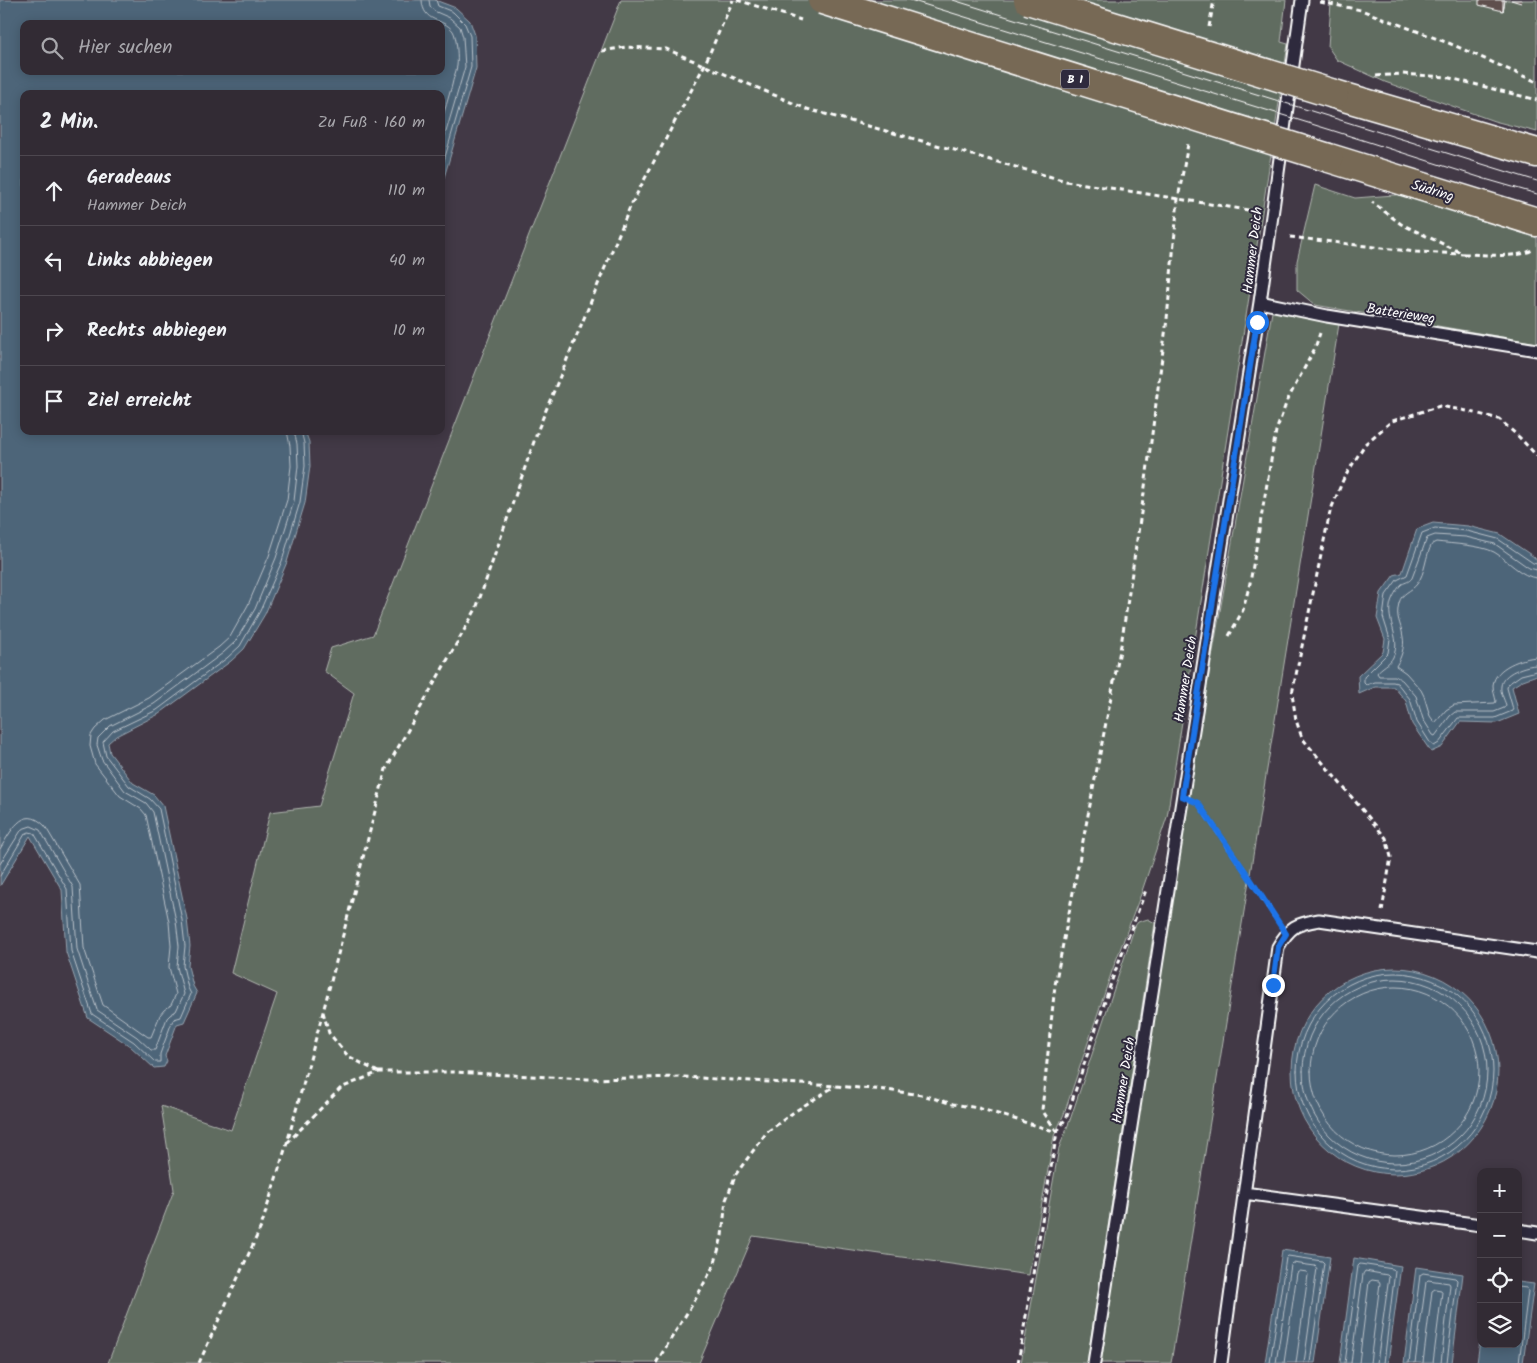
<!DOCTYPE html>
<html lang="de">
<meta charset="utf-8">
<style>
:root{--surface:#322b34;--page:#3d3740;--text:#f1f3f6;--muted:#a8a7ac;--line:#4d474f}
body{margin:0;font-family:Kalam,sans-serif;background:var(--page);color:var(--text)}
.controls{position:absolute;right:15px;bottom:15px;display:grid;overflow:hidden;border-radius:10px;box-shadow:0 2px 12px #0003}
.controls button{width:45px;height:45px;display:grid;place-items:center;padding:0;border:0;border-bottom:1px solid var(--line);background:var(--surface);color:var(--text);font:25px sans-serif}
.stop{position:absolute;width:15px;height:15px;margin:-11px;border:4px solid #1a73e8;border-radius:50%;background:#fff}
.stop.end{background:#1a73e8;border-color:#fff;box-shadow:0 1px 5px #0008}
.list{margin:0;padding:0;list-style:none}
h2{display:flex;justify-content:space-between;align-items:center;height:65px;margin:0;padding:0 20px;font-size:21px}
h2 small{font-size:16px;font-weight:400;color:var(--muted)}
.list li{display:grid;grid-template-columns:32px 1fr auto;gap:15px;align-items:center;box-sizing:border-box;height:70px;padding:0 20px;border-top:1px solid var(--line)}
.list b{display:block;font-size:19px;white-space:nowrap}
.list p{margin:0;font-size:16px;white-space:nowrap;color:var(--muted)}
.list em{font-size:16px;font-style:normal;color:var(--muted)}
.icon{flex:none;width:28px;height:28px;fill:none;stroke:currentColor;stroke-width:2;stroke-linecap:round;stroke-linejoin:round}
.map{position:relative;flex:none;width:1537px;height:1363px;overflow:hidden}
.search{position:absolute;background:var(--surface);box-shadow:0 2px 12px #0003;left:20px;top:20px;width:425px;height:55px;display:flex;align-items:center;gap:12px;box-sizing:border-box;padding:0 18px;border-radius:10px;color:var(--muted);font-size:19px}
.panel{position:absolute;background:var(--surface);box-shadow:0 2px 12px #0003;left:20px;top:90px;width:425px;height:345px;border-radius:10px}
.map>svg:first-child{display:block}
</style>
<div class="map">
<svg width="1537" height="1363" viewBox="0 0 1537 1363">
<rect width="100%" height="100%" fill="#423946"/>
<filter id="ink" filterUnits="userSpaceOnUse"><feTurbulence type="fractalNoise" baseFrequency=".02" numOctaves="2"/><feDisplacementMap in="SourceGraphic" scale="10" xChannelSelector="R" yChannelSelector="G"/><feConvolveMatrix kernelMatrix="1 2 1 2 8 2 1 2 1" color-interpolation-filters="sRGB"/></filter>
<g filter="url(#ink)">
<path fill="#616c60" stroke="#b0b6b0" d="M621 0H1286L1281 42 1288 44 1250 291 1167 817 1141 894 1112 971 1064 1114 1054 1136 1029 1275 753 1236 699 1363H108L174 1190 161 1106 231 1130 277 994 231 973 270 812 319 806 354 693 324 671 331 648 373 635Z
M1328 0H1537V132L1494 121 1385 82 1337 60 1328 47 1331 3Z
M1315 185 1355 198 1407 194 1537 238V343L1315 305 1297 290V261Z
M1273 306 1302 317 1339 324 1171 1363H1099L1176 865Z
M1148 919 1155 923 1087 1363H1021L1059 1148 1070 1120 1135 926 1138 922Z"/>
<path fill="#4e6579" stroke="#95a3af" fill-rule="evenodd" d="M0 0H435L456 8 470 21 475 35 476 68 441 188V94H24V431H305L309 442 310 466 305 503 287 562 265 614 244 649 231 661 159 714 116 736 108 743 110 753 133 783 154 795 163 806 187 919 190 946 188 966 193 986 197 993 184 1022 177 1024 165 1056 167 1061 164 1067 154 1068 130 1046 88 1018 66 952 62 890 30 836 0 886ZM24 24H441V71H24Z
M1433 523 1468 526 1500 534 1534 557 1537 561V675L1523 680 1512 687 1519 714 1497 723 1460 722 1442 747 1431 752 1412 724 1406 701 1394 687H1375L1359 694 1358 676 1383 652 1385 639 1377 618 1381 593 1394 575 1402 573 1417 529Z
M1292 1071a103 103 0 1 1 206 0a103 103 0 1 1-206 0Z
M1282 1250 1330 1257 1315 1363H1265Z
M1354 1258 1401 1266 1388 1363H1340Z
M1416 1267 1463 1274 1452 1363H1404Z
M1518 1282 1534 1284 1523 1363H1477L1481 1333V1344H1518Z"/>
<g fill="none" stroke-linecap="round" stroke-linejoin="round">
<path stroke="#b8c1c9" stroke-width="1" d="M422 0C423 24 443 17 453 31 457 37 458 59 457 66 456 72 453 79 452 85 448 98 445 111 441 123
M429 0 430 6 434 11 450 18 460 27 463 37 465 67 441 149
M436 0 438 6 453 12 465 24 470 36 471 67 441 171
M1537 564 1533 563 1498 539 1467 531 1435 528 1422 533 1407 575 1397 580 1386 595 1383 617 1390 639 1388 653 1364 677V683L1366 685 1375 682H1393L1397 683 1410 699 1417 722 1431 744 1434 746 1439 743 1458 718H1495L1512 711 1513 709 1507 688 1508 684 1521 675 1537 671
M1537 570 1529 568 1495 544 1466 537 1435 535 1427 538 1412 578C1409 582 1406 582 1402 584 1399 586 1395 593 1393 597 1382 618 1403 637 1393 657 1390 664 1381 667 1377 673L1379 676H1395L1402 680 1416 696 1423 719 1433 735 1435 736 1450 716 1455 712H1494L1504 708 1506 705C1504 699 1500 692 1501 686 1502 673 1526 665 1537 665
M1537 578C1521 577 1508 560 1494 552 1480 545 1453 544 1436 542L1432 544C1425 556 1426 572 1417 584 1411 592 1402 592 1399 603 1395 619 1401 622 1403 637 1405 647 1401 658 1396 666L1406 673 1421 690 1424 696 1430 716 1435 723 1446 710 1454 705 1495 703 1496 701C1495 696 1493 691 1493 685 1495 667 1522 658 1537 657
M0 849C10 833 23 803 45 826L80 885 84 948 103 1005 148 1037H151L160 1015 164 1010 171 1005 176 994 169 967 171 946 169 922 146 815 141 809 120 796 95 764 90 746 91 735 95 729 105 720 149 698 219 647 230 637 248 605 269 556 287 500 291 466 290 446 287 431
M0 864 22 829 31 826 40 830 73 887 77 949 97 1010 137 1037 151 1050H155L167 1018 170 1015 176 1011 184 994 177 967 179 946 176 921 153 812 146 803 125 791 102 760 97 745 98 738 110 726 154 704 223 653 235 642 255 609 276 558 294 501 298 466 297 444 294 431
M0 876 25 834 29 832 34 833 67 889 71 951 92 1014 134 1042 155 1062H160V1054L172 1022 174 1019 181 1017 191 994 188 988 183 966 185 946 182 920 159 809 150 799 129 786 106 756 103 742 113 731 157 710 227 658 240 646 260 611 282 561 300 502 305 466 304 443 301 431
M1297 1071a98 98 0 1 1 196 0a98 98 0 1 1-196 0Z
M1303 1071a92 92 0 1 1 184 0a92 92 0 1 1-184 0Z
M1311 1071a84 84 0 1 1 168 0a84 84 0 1 1-168 0Z
M1518 1287 1527 1288 1528 1291 1519 1363
M1270 1363 1286 1258 1288 1256 1322 1261 1324 1263 1310 1363
M1276 1363 1291 1265 1293 1263 1315 1266 1317 1268 1304 1363
M1284 1363 1297 1273 1300 1271 1307 1272 1308 1275 1296 1363
M1345 1363 1358 1266 1360 1264 1393 1269 1395 1271 1384 1363
M1351 1363 1363 1274 1365 1271 1387 1275 1389 1277 1377 1363
M1359 1363 1369 1282 1372 1280 1379 1281 1380 1283 1370 1363
M1409 1363 1420 1275 1423 1273 1455 1278 1457 1280 1447 1363
M1415 1363 1426 1282 1428 1280 1449 1283 1450 1285 1441 1363
M1423 1363 1432 1291 1435 1289 1441 1290 1442 1292 1433 1363"/>
<defs>
<path id="service" d="M1260 302 1327 316 1537 350
M1244 1193 1481 1225
M1518 1230 1537 1233
M1094 1363 1260 302 1302 0
M1221 1363 1278 947C1290 926 1296 924 1319 920L1537 952"/>
<path id="primary" d="M1334 94 1537 153
M1329 158 1537 222"/>
</defs>
<use href="#service" stroke="#fff" stroke-width="15"/>
<use href="#primary" stroke="#fff" stroke-width="31"/>
<path stroke="#fff" stroke-width="3" stroke-dasharray="5 4" stroke-linecap="butt" d="M1320 2 1361 10 1451 44 1537 82
M1209 27 1214 0
M602 51 626 47 666 49 807 109 1066 181 1254 211
M1376 76 1402 74 1446 77 1537 100
M1290 237 1416 252 1464 254 1401 224 1372 202
M1464 254C1481 254 1518 259 1532 250
M1229 636 1243 610 1250 583 1276 431 1287 401 1315 348 1320 333
M1201 808 1249 877 1276 919
M1382 911 1391 857 1386 838 1302 738 1296 720 1292 694 1330 512 1343 480 1365 444 1392 421 1440 406 1467 411 1499 419 1519 437 1537 456
M323 1012 329 1033 348 1056 378 1072
M1057 1132 1042 1110 1055 985 1121 645 1146 480 1167 319 1178 199 1188 144
M287 1143 341 1088 379 1072H453L587 1079 683 1077 835 1086 886 1090 922 1095 953 1104 978 1108 1057 1132
M199 1363 261 1227 287 1143 323 1012 386 769 476 609 539 427 630 207 704 66 733 0
M656 1363 695 1300 715 1263 722 1236 726 1200 736 1174 767 1132 794 1112 835 1086
M1018 1363 1057 1132 1067 1116 1113 977 1146 890"/>
<use href="#service" stroke="#2f2a3d" stroke-width="11"/>
<use href="#primary" stroke="#776954" stroke-width="28"/>
<path stroke="#fff" stroke-width="1" d="M910 0 1331 130 1485 179 1537 194
M953 0 1537 181"/>
<defs>
<path id="trunk-bridge" d="M822 0 1329 158
M1028 0 1334 94"/>
</defs>
<use href="#trunk-bridge" stroke="#fff" stroke-width="31" stroke-linecap="butt"/>
<path stroke="#fff" stroke-width="3" stroke-dasharray="5 4" stroke-linecap="butt" d="M737 0 801 20"/>
<use href="#trunk-bridge" stroke="#776954" stroke-width="28"/>
</g>
<path fill="#5e504d" stroke="#fff" d="M1479 0H1505L1503 11 1479 5Z
M1511 0H1522L1521 3Z"/>
<path fill="#4c413f" stroke="#fff" d="M1503 0H1505L1503 11Z"/>
</g>
<g fill="none" stroke-linecap="round" stroke-linejoin="round" filter="url(#ink)">
<path stroke="#1a73e8" stroke-width="6" d="M1257 322 1182 796 1198 803 1249 877 1286 934 1278 947 1273 985"/>
</g>
<g text-anchor="middle" stroke-width="4" stroke-linejoin="round" paint-order="stroke">
<rect fill="#2f2a3d" stroke="#c1bfc5" stroke-width="1" x="1061" y="69.5" width="28" height="19" rx="4"/>
<g font-size="12" font-weight="bold" fill="#fff">
<text x="1075" y="83">B 1</text>
</g>
<g font-size="14" fill="#fff" stroke="#2f2a3d">
<text transform="translate(1433 190) rotate(17)" y="5">Südring</text>
<text transform="translate(1252 250) rotate(-83)" y="5">Hammer Deich</text>
<text transform="translate(1401 313) rotate(9)" y="5">Batterieweg</text>
<text transform="translate(1185 679) rotate(-81)" y="5">Hammer Deich</text>
<text transform="translate(1123 1080) rotate(-81)" y="5">Hammer Deich</text>
</g>
</g>
</svg>
<div class="controls">
<button>+</button>
<button>−</button>
<button><svg class="icon" aria-label="locate" viewBox="0 0 24 24"><circle cx="12" cy="12" r="6"/><path d="M12 2v4M12 18v4M2 12h4M18 12h4"/></svg></button>
<button><svg class="icon" aria-label="layers" viewBox="0 0 24 24"><path d="M12 4l9 5-9 5-9-5zM3 14l9 5 9-5"/></svg></button>
</div>
<div class="stop" style="left:1257px;top:322px"></div>
<div class="stop end" style="left:1273px;top:985px"></div>
<div class="search"><svg class="icon" aria-label="search" viewBox="0 0 24 24"><circle cx="10" cy="10" r="6"/><path d="M15 15l6 6"/></svg>Hier suchen</div>
<section class="panel">
<h2>2 Min.<small>Zu Fuß · 160 m</small></h2>
<ul class="list">
<li><svg class="icon" aria-label="ahead" viewBox="0 0 24 24"><path d="M12 20V5M6 11l6-6 6 6"/></svg><div><b>Geradeaus</b><p>Hammer Deich</p></div><em>110 m</em></li>
<li><svg class="icon" aria-label="left" viewBox="0 0 24 24"><path d="M17 20v-9H6M10 6l-5 5 5 5"/></svg><div><b>Links abbiegen</b></div><em>40 m</em></li>
<li><svg class="icon" aria-label="right" viewBox="0 0 24 24"><path d="M7 20v-9h11M14 6l5 5-5 5"/></svg><div><b>Rechts abbiegen</b></div><em>10 m</em></li>
<li><svg class="icon" aria-label="arrive" viewBox="0 0 24 24"><path d="M6 21V4h12l-3 4 3 4H6"/></svg><div><b>Ziel erreicht</b></div></li>
</ul>
</section>
</div>
